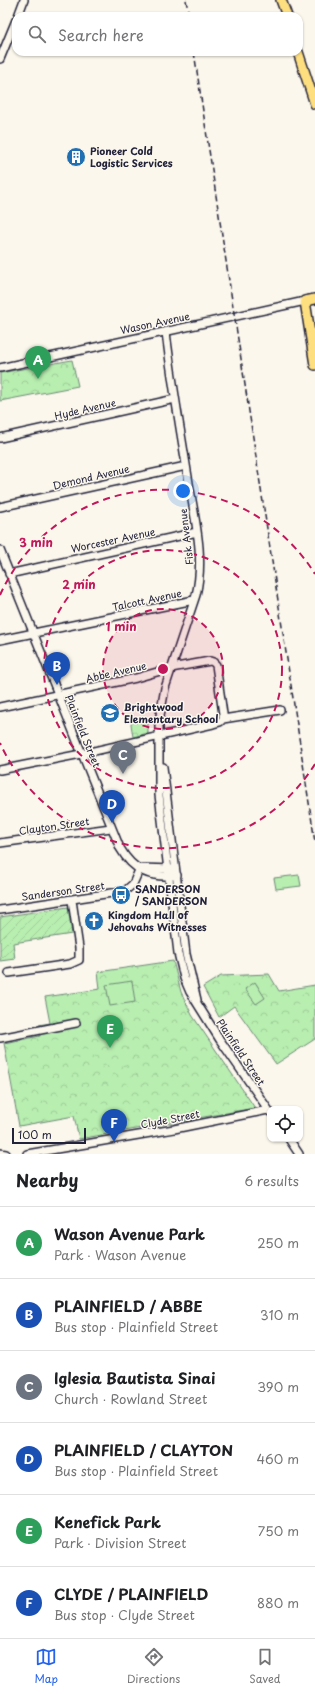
<!DOCTYPE html>
<meta charset="utf-8">
<style>
:root{--surface:#fff;--page:#f6f6f6;--text:#202124;--muted:#757577;--line:#e0e0e0;--accent:#2563eb}
body{margin:0;font-family:"Playpen Sans",sans-serif;background:var(--page);color:var(--text)}
.controls{position:absolute;right:12px;bottom:12px;display:grid;overflow:hidden;border-radius:8px;box-shadow:0 1px 3px #0004}
.controls button{width:36px;height:36px;display:grid;place-items:center;padding:0;border:0;border-bottom:1px solid var(--line);background:var(--surface);color:var(--text);font:20px sans-serif}
.scale{position:absolute;left:12px;bottom:10px;width:74px;box-sizing:border-box;padding-left:4px;border:2px solid #22223b;border-top:0;font-size:11px;line-height:14px;white-space:nowrap;color:#22223b;-webkit-text-stroke:3px #fbf7ec;paint-order:stroke}
.you{position:absolute;left:183px;top:491px;width:14px;height:14px;margin:-10px;border:3px solid #fff;border-radius:50%;background:#1a73e8;box-shadow:0 0 0 6px #1a73e833}
.badge{display:grid;place-items:center;width:26px;height:26px;border-radius:50%;background:var(--accent);color:#fff;font-size:13px;font-weight:700}
.pin{position:absolute;translate:-50% -33px;filter:drop-shadow(0 1px 2px #0008)}
.pin::after{content:'';position:absolute;top:21px;width:14px;height:12px;background:inherit;clip-path:polygon(0 0,100% 0,50% 100%)}
.list{margin:0;padding:0;list-style:none}
h2{display:flex;justify-content:space-between;align-items:center;height:52px;margin:0;padding:0 16px;font-size:17px}
h2 small{font-size:13px;font-weight:400;color:var(--muted)}
.list li{display:grid;grid-template-columns:26px 1fr auto;gap:12px;align-items:center;box-sizing:border-box;height:72px;padding:0 16px;border-top:1px solid var(--line)}
.list b{display:block;font-size:15px;white-space:nowrap}
.list p{margin:0;font-size:13px;white-space:nowrap;color:var(--muted)}
.list em{font-size:13px;font-style:normal;color:var(--muted)}
.icon{flex:none;width:22px;height:22px;fill:none;stroke:currentColor;stroke-width:2;stroke-linecap:round;stroke-linejoin:round}
.map{position:relative;flex:none;width:315px;height:1154px;overflow:hidden}
.search{position:absolute;background:var(--surface);box-shadow:0 1px 3px #0004;left:12px;right:12px;top:12px;height:44px;display:flex;align-items:center;gap:10px;box-sizing:border-box;padding:0 14px;border-radius:12px;color:var(--muted);font-size:15px}
.sheet{height:484px;background:var(--surface)}
nav{display:flex;justify-content:space-around;align-items:center;box-sizing:border-box;height:56px;border-top:1px solid var(--line);background:var(--surface);font-size:11px;color:var(--muted)}
nav a{display:grid;justify-items:center;gap:2px}
nav .on{color:var(--accent)}
.map>svg:first-child{display:block}
</style>
<div class="map">
<svg width="315" height="1154" viewBox="0 0 315 1154">
<defs>
<pattern id="park-crowns" width="20" height="18" patternUnits="userSpaceOnUse"><rect width="20" height="18" fill="#b8eeb0"/><path d="M2 6a3 3 0 1 1 6 0M12 15a3 3 0 1 1 6 0" fill="none" stroke="#9ecc98"/></pattern>
<pattern id="garden-furrows" width="10" height="10" patternUnits="userSpaceOnUse"><rect width="10" height="10" fill="#b8eeb0"/><path d="M-1 1l2-2M0 10L10 0M9 11l2-2" fill="none" stroke="#9ecc98"/></pattern>
</defs>
<rect width="100%" height="100%" fill="#fbf7ec"/>
<filter id="ink" filterUnits="userSpaceOnUse"><feTurbulence type="fractalNoise" baseFrequency=".025" numOctaves="2"/><feDisplacementMap in="SourceGraphic" scale="8" xChannelSelector="R" yChannelSelector="G"/><feConvolveMatrix kernelMatrix="1 2 1 2 8 2 1 2 1" color-interpolation-filters="sRGB"/></filter>
<g filter="url(#ink)">
<path fill="url(#park-crowns)" stroke="#6d8876" d="M72 360 78 386 0 401V373Z
M148 718V733L133 737 131 724 136 720Z
M173 961 181 992 192 1015 255 1108 79 1139 74 1116 19 1126 4 1043 40 1036 38 1025 50 1023 45 997 100 989 98 972Z
M269 974 279 991 315 985V1039L276 1064 234 1006 219 1017 203 987 221 976Z"/>
<path fill="url(#garden-furrows)" stroke="#6d8876" d="M68 907 72 934 13 943 15 959 0 961V917Z"/>
<path fill="#b8eeb0" stroke="#6d8876" d="M299 875 301 886 276 889 274 878Z
M132 981 135 1002 110 1006 106 985Z
M255 982 265 998 256 1004 245 989Z"/>
<g fill="none" stroke-linecap="round" stroke-linejoin="round">
<defs>
<path id="minor" d="M18 16 24 0
M0 59 16 20
M166 332C172 383 181 433 189 483 195 520 205 558 196 595L165 688 159 721V795L178 953 184 978 190 992 220 1040 270 1112
M0 368 305 301
M0 438 175 399
M0 507 186 466
M0 550 120 848C133 871 151 879 177 875
M9 574 197 532
M0 640 194 600
M0 707 136 678 171 668 210 661 213 662 216 665 223 714V719
M163 767 186 954 197 1000
M0 770 81 754 213 724 220 722 223 719 280 710
M0 843 111 828
M140 868 174 869
M0 910 125 891 133 884 140 868
M9 973 70 964 79 960V948L72 900
M0 1038 76 1023
M289 1139 299 1154
M0 1153 6 1154
M27 1154 174 1129 268 1110"/>
<path id="major" d="M281 0 287 16
M298 52 315 104
M315 299 305 301 315 365"/>
</defs>
<use href="#minor" stroke="#22223b" stroke-width="10"/>
<use href="#major" stroke="#22223b" stroke-width="12"/>
<use href="#minor" stroke="#fbf7ec" stroke-width="7"/>
<use href="#major" stroke="#fedf80" stroke-width="9"/>
<path stroke="#22223b" stroke-width="1.5" stroke-dasharray="6 3" stroke-linecap="butt" d="M186 0 189 16
M194 52 315 842"/>
</g>
</g>
<circle cx="163" cy="669" r="60" fill="#c2185b" fill-opacity=".12"/>
<g fill="none" stroke="#c2185b" stroke-width="2" stroke-dasharray="7 5">
<circle cx="163" cy="669" r="60"/>
<circle cx="163" cy="669" r="119"/>
<path d="M315 764A179 179 0 0 1 0 743M0 595A179 179 0 0 1 315 574"/>
</g>
<defs>
<symbol id="building-disc" viewBox="-11 -11 22 22"><circle r="9.5" fill="#1f6fb2" stroke="#fbf7ec"/><path d="M-4-6H4V6H1V3H-1V6H-4ZM-2.5-4.3h1.7v1.8h-1.7ZM.8-4.3h1.7v1.8H.8ZM-2.5-1h1.7V.8h-1.7ZM.8-1h1.7V.8H.8Z" fill="#fff"/></symbol>
<symbol id="school-disc" viewBox="-11 -11 22 22"><circle r="9.5" fill="#1f6fb2" stroke="#fbf7ec"/><path d="M0-5L7-2L0 1L-7-2ZM-4 1L0 2.5L4 1V4Q0 6-4 4Z" fill="#fff"/></symbol>
<symbol id="bus-disc" viewBox="-11 -11 22 22"><circle r="9.5" fill="#1f6fb2" stroke="#fbf7ec"/><path d="M-5-6H5V4H4V6H2V4H-2V6H-4V4H-5ZM-3.5-4V0h7V-4ZM-3.5 1.2v1.5H-2V1.2ZM2 1.2v1.5H3.5V1.2Z" fill="#fff"/></symbol>
<symbol id="church-disc" viewBox="-11 -11 22 22"><circle r="9.5" fill="#1f6fb2" stroke="#fbf7ec"/><path d="M-1.2-6h2.4v3.5h3.3v2.4h-3.3V6h-2.4V-.1h-3.3v-2.4h3.3Z" fill="#fff"/></symbol>
</defs>
<g fill-rule="evenodd">
<use href="#building-disc" x="65" y="146" width="22" height="22"/>
<use href="#school-disc" x="99" y="702" width="22" height="22"/>
<use href="#bus-disc" x="110" y="884" width="22" height="22"/>
<use href="#church-disc" x="83" y="910" width="22" height="22"/>
</g>
<g text-anchor="middle" stroke-width="3" stroke-linejoin="round" paint-order="stroke">
<g font-size="10" font-weight="bold" fill="#22223b" stroke="#fbf7ec" text-anchor="start">
<text x="90" y="155">Pioneer Cold<tspan x="90" dy="12">Logistic Services</tspan></text>
<text x="124" y="711">Brightwood<tspan x="124" dy="12">Elementary School</tspan></text>
<text x="135" y="893">SANDERSON<tspan x="135" dy="12">/ SANDERSON</tspan></text>
<text x="108" y="919">Kingdom Hall of<tspan x="108" dy="12">Jehovahs Witnesses</tspan></text>
</g>
<g font-size="10" fill="#22223b" stroke="#fbf7ec">
<text transform="translate(155 323) rotate(-12)" y="4">Wason Avenue</text>
<text transform="translate(85 409) rotate(-13)" y="4">Hyde Avenue</text>
<text transform="translate(91 477) rotate(-13)" y="4">Demond Avenue</text>
<text transform="translate(186 537) rotate(-97)" y="4">Fisk Avenue</text>
<text transform="translate(113 540) rotate(-12)" y="4">Worcester Avenue</text>
<text transform="translate(147 600) rotate(-12)" y="4">Talcott Avenue</text>
<text transform="translate(116 672) rotate(-13)" y="4">Abbe Avenue</text>
<text transform="translate(83 731) rotate(68)" y="4">Plainfield Street</text>
<text transform="translate(54 826) rotate(-8)" y="4">Clayton Street</text>
<text transform="translate(63 891) rotate(-8)" y="4">Sanderson Street</text>
<text transform="translate(241 1052) rotate(56)" y="4">Plainfield Street</text>
<text transform="translate(170 1119) rotate(-11)" y="4">Clyde Street</text>
</g>
</g>
<circle cx="163" cy="669" r="6" fill="#c2185b" stroke="#fbf7ec" stroke-width="2"/>
<g font-size="12" text-anchor="middle" font-weight="bold" fill="#c2185b" stroke="#fbf7ec" stroke-width="3" stroke-linejoin="round" paint-order="stroke">
<text x="36" y="547">3 min</text>
<text x="79" y="589">2 min</text>
<text x="121" y="631">1 min</text>
</g>
</svg>
<div class="controls">
<button><svg class="icon" aria-label="locate" viewBox="0 0 24 24"><circle cx="12" cy="12" r="6"/><path d="M12 2v4M12 18v4M2 12h4M18 12h4"/></svg></button>
</div>
<div class="scale">100 m</div>
<div class="you"></div>
<div class="pin badge" style="left:38px;top:379px;background:#2e9e5b">A</div>
<div class="pin badge" style="left:57px;top:685px;background:#1a4fb4">B</div>
<div class="pin badge" style="left:123px;top:774px;background:#6b7280">C</div>
<div class="pin badge" style="left:112px;top:823px;background:#1a4fb4">D</div>
<div class="pin badge" style="left:110px;top:1048px;background:#2e9e5b">E</div>
<div class="pin badge" style="left:114px;top:1142px;background:#1a4fb4">F</div>
<div class="search"><svg class="icon" aria-label="search" viewBox="0 0 24 24"><circle cx="10" cy="10" r="6"/><path d="M15 15l6 6"/></svg>Search here</div>
</div>
<section class="sheet">
<h2>Nearby<small>6 results</small></h2>
<ul class="list">
<li><span class="badge" style="background:#2e9e5b">A</span><div><b>Wason Avenue Park</b><p>Park · Wason Avenue</p></div><em>250 m</em></li>
<li><span class="badge" style="background:#1a4fb4">B</span><div><b>PLAINFIELD / ABBE</b><p>Bus stop · Plainfield Street</p></div><em>310 m</em></li>
<li><span class="badge" style="background:#6b7280">C</span><div><b>Iglesia Bautista Sinai</b><p>Church · Rowland Street</p></div><em>390 m</em></li>
<li><span class="badge" style="background:#1a4fb4">D</span><div><b>PLAINFIELD / CLAYTON</b><p>Bus stop · Plainfield Street</p></div><em>460 m</em></li>
<li><span class="badge" style="background:#2e9e5b">E</span><div><b>Kenefick Park</b><p>Park · Division Street</p></div><em>750 m</em></li>
<li><span class="badge" style="background:#1a4fb4">F</span><div><b>CLYDE / PLAINFIELD</b><p>Bus stop · Clyde Street</p></div><em>880 m</em></li>
</ul>
</section>
<nav>
<a class="on"><svg class="icon" aria-label="map" viewBox="0 0 24 24"><path d="M3 6l6-2 6 2 6-2v14l-6 2-6-2-6 2zM9 4v14M15 6v14"/></svg>Map</a>
<a><svg class="icon" aria-label="directions" viewBox="0 0 24 24"><path d="M12 3l9 9-9 9-9-9zM9 14v-3h6M13 9l2 2-2 2"/></svg>Directions</a>
<a><svg class="icon" aria-label="saved" viewBox="0 0 24 24"><path d="M7 4h10v16l-5-4-5 4z"/></svg>Saved</a>
</nav>
